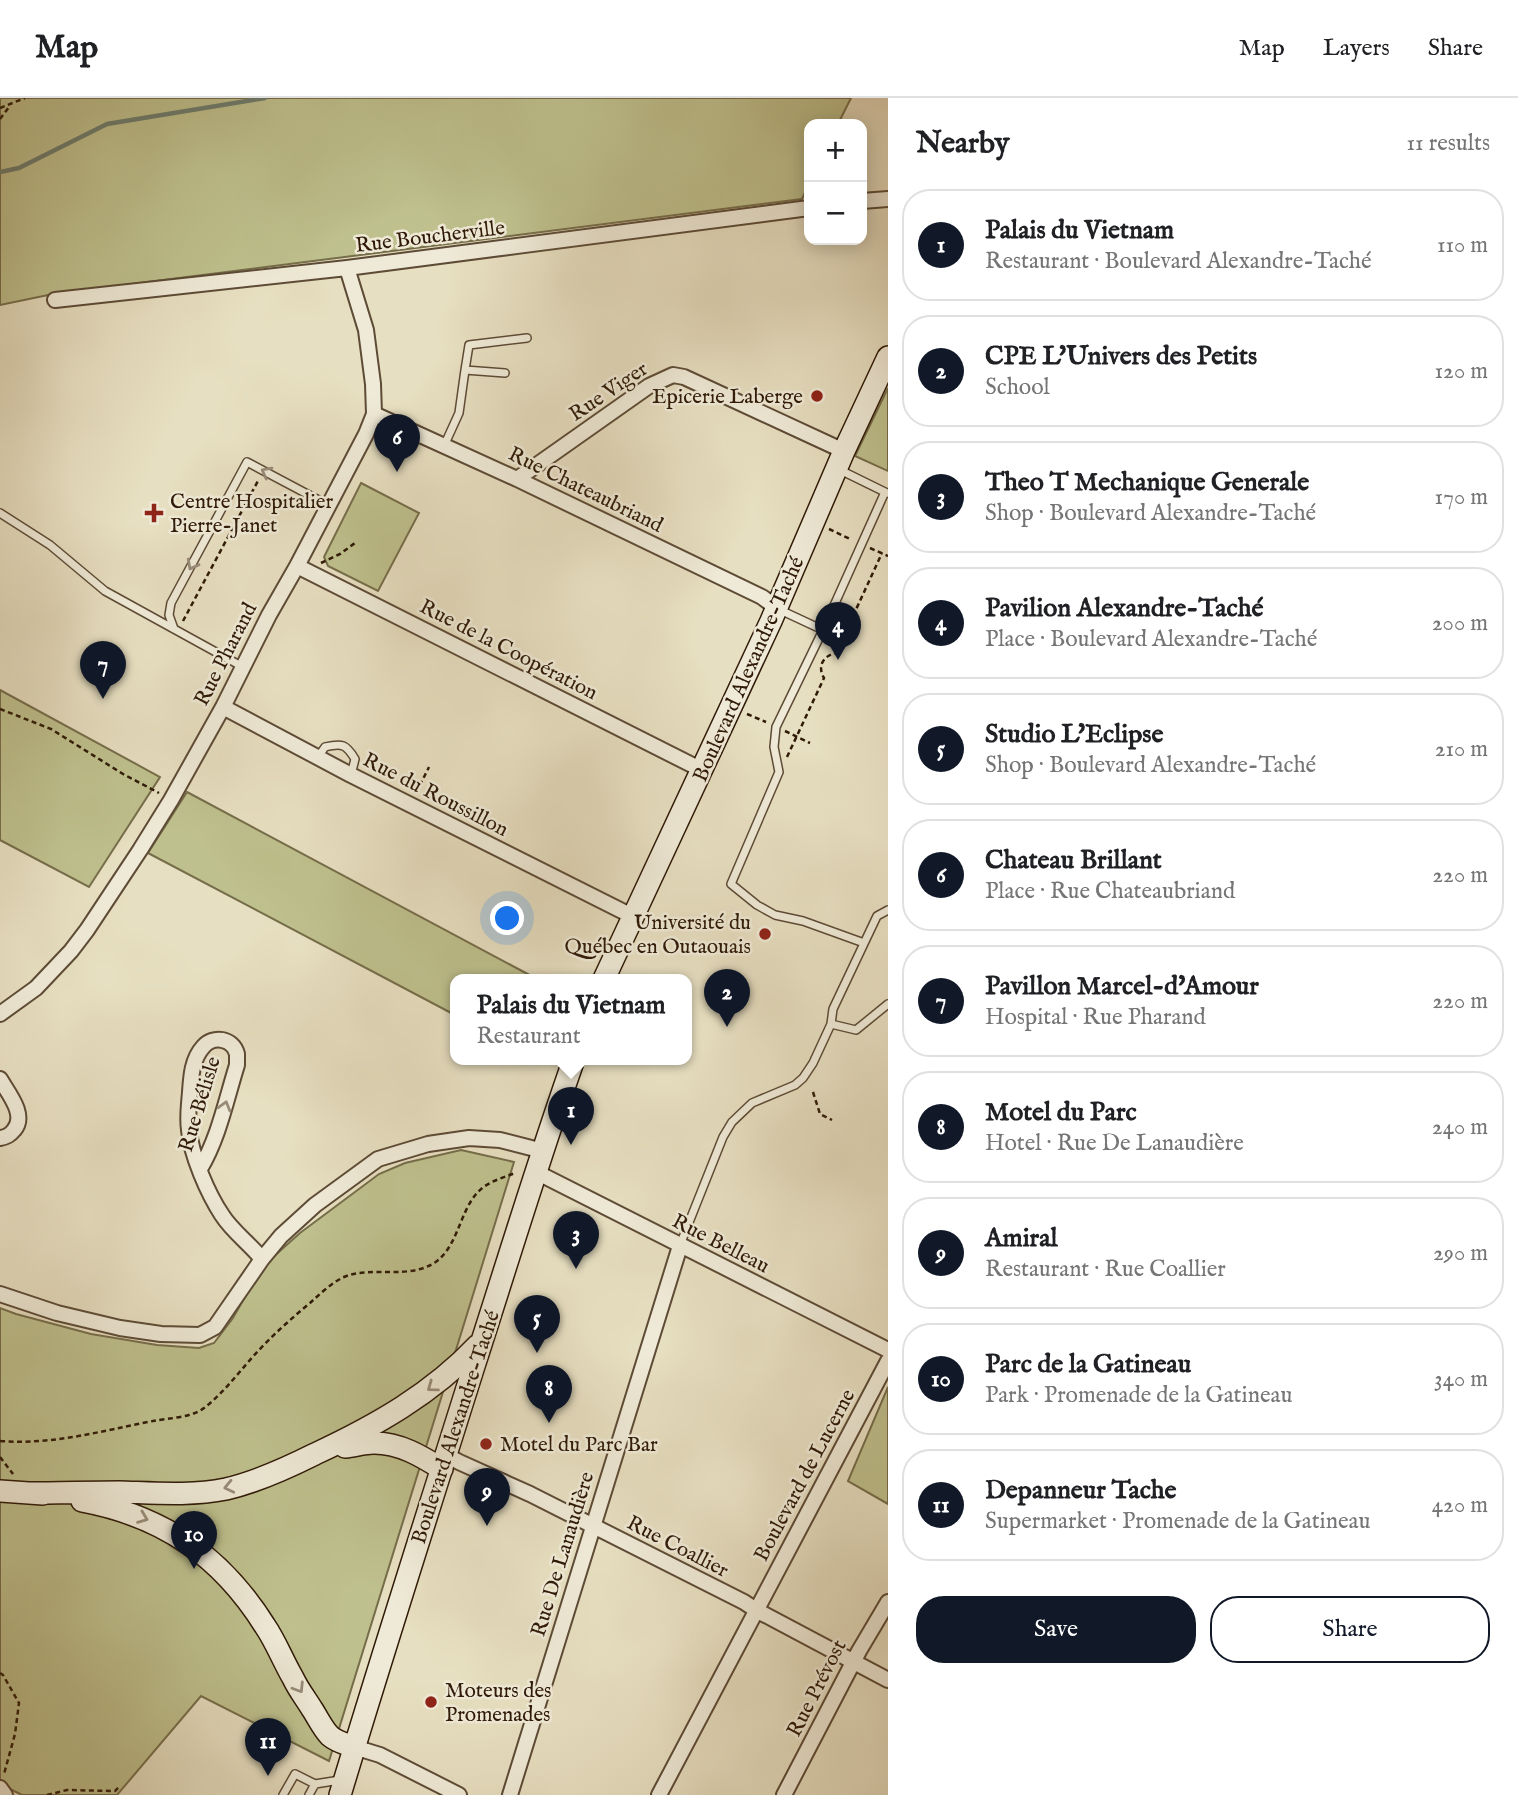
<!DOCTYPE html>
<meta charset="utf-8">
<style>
:root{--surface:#fff;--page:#f2f2f2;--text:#202124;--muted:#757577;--line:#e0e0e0;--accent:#111827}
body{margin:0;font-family:"IM FELL English",serif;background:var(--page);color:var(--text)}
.controls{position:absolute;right:21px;top:21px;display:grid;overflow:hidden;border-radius:14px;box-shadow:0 4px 18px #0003}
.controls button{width:63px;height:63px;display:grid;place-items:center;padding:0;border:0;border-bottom:2px solid var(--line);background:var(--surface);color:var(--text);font:35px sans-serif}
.you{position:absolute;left:508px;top:821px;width:24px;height:24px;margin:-18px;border:5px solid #fff;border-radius:50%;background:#1a73e8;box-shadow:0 0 0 10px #1a73e833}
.badge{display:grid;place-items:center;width:46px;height:46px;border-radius:50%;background:var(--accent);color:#fff;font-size:23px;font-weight:700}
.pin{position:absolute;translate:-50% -58px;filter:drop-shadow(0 2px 4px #0008)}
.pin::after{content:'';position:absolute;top:37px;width:24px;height:21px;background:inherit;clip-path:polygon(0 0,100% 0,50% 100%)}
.popup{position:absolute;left:450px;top:876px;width:242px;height:91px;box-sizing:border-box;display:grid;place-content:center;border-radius:14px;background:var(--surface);filter:drop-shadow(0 2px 5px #0005);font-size:23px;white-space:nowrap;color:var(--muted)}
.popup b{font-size:26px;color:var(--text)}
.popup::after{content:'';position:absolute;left:50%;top:100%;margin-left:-14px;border:14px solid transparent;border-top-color:var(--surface)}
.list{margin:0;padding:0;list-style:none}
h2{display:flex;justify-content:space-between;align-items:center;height:91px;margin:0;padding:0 28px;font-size:30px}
h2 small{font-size:23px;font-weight:400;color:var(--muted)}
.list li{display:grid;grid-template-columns:46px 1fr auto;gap:21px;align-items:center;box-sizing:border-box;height:112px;margin:0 14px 14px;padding:0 14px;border:2px solid var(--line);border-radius:28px}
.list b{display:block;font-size:26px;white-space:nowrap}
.list p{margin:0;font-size:23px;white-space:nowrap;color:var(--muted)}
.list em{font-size:23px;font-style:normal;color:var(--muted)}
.actions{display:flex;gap:14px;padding:21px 28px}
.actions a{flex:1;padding:16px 0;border:2px solid var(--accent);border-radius:28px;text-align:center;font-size:24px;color:var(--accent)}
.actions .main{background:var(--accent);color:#fff}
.map{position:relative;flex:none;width:888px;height:1697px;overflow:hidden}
header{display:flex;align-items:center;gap:42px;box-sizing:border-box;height:98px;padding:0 35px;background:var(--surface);border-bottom:2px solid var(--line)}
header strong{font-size:33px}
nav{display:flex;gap:38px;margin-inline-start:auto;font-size:24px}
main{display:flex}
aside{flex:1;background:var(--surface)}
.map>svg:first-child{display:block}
</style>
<header>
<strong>Map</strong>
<nav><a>Map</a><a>Layers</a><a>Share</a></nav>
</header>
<main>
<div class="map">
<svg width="888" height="1697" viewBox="0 0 888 1697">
<rect width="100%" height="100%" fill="#e7dfc1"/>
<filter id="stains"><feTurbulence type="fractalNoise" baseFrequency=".00286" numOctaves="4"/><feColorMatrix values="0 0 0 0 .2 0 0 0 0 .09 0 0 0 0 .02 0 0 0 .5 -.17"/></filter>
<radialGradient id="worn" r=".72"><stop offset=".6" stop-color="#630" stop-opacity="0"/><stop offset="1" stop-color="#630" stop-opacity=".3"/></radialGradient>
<path fill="#bec08d" stroke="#766d4a" stroke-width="2" d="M0 0H851L838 26H809V86L802 101 53 196 0 207Z
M888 290V373L855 358Z
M361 385 419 415 378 493 328 468 324 459Z
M0 592 160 679 89 789 0 742Z
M187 694 537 881H456L455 917 148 755Z
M461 1052 514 1064 329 1663 201 1598 117 1697H22L0 1686V1210L16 1216 91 1236 157 1247 199 1250 214 1245 233 1220 262 1169 300 1135 379 1076 405 1065Z
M888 1289V1406L848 1383Z"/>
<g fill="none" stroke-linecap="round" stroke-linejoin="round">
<path stroke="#6d7c6e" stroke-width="4.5" d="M0 74 19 70 107 26 265 0"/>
<defs>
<path id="lane" d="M465 272 469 247 527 240
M444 348 459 315 465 272 505 275
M838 371 887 395
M0 415 50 447 105 493 243 569
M778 511 823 532
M174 531 169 517 171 505 247 364 328 407
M318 659 325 649C342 645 346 646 355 661L351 677
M864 845 803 823 775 817 757 807 731 786 779 674 774 649 776 629 823 532 885 394
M831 926 856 932 888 906
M680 1147 723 1039 732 1024 752 1005 795 987 803 980 813 965 831 926 833 911 877 818 888 812
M283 1697 295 1676 315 1686 340 1682
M309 1697 315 1686"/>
<path id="street" d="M862 103 888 101
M55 202 347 170 809 110
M374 316 517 381 762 499 777 510
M517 381 649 288 673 277 684 279 844 353
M297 468 702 672
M223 609 351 677 632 818
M0 916 36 890 71 853 87 832 140 752 171 702 223 609 269 517 297 468 366 336 374 316 373 286 366 232 347 170
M0 981C8 995 27 1017 14 1032 10 1037 7 1039 0 1040
M200 1071C219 1039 226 1002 237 967 237 963 237 960 237 956 233 940 213 937 203 949 192 961 191 979 190 994 189 1007 187 1019 189 1032 191 1057 208 1096 222 1117 232 1133 250 1146 262 1161
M536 1074 888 1252
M0 1196 57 1215 120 1230 161 1236 200 1237 215 1229 262 1161 281 1138 315 1107 378 1061 428 1046 469 1040 500 1042 543 1053
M446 1357 459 1364 530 1396 744 1504 756 1512 888 1582
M354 1649 380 1657 459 1697
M0 1690 5 1697
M510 1697 680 1148
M659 1697 888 1263
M784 1697 859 1553 888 1504"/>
<path id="secondary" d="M604 881 771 523 844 353 888 259
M345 1349C355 1348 364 1345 374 1345 400 1345 421 1358 442 1371
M0 1393 43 1396
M29 1395C59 1395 89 1394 119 1394 155 1395 191 1398 226 1391 257 1384 287 1370 315 1356 375 1328 432 1296 478 1247
M82 1403C163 1418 221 1458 265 1528 276 1544 283 1563 293 1580 298 1591 306 1601 312 1611 318 1620 323 1631 330 1638 337 1644 346 1646 354 1649
M340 1697C383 1554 429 1411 474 1268 507 1166 538 1063 574 961"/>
</defs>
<use href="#lane" stroke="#5d4b36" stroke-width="10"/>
<use href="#street" stroke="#5d4b36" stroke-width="18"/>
<use href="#secondary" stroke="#2f1a07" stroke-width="24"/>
<path stroke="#2f1a07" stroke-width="2.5" stroke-dasharray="5 3.5" stroke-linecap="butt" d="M0 10 25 0
M0 21 9 9
M829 431 852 442
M870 450 888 458
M321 465 340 456 355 445
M183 523 259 381
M0 611 51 631 123 676 159 695
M747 616 766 624
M785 633 810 645
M787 659 824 580C817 568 823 558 836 555L882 455
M416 695 429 669
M813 994 820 1016 832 1022
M0 1343C55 1347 100 1333 153 1323 168 1320 191 1320 204 1310 225 1294 241 1271 259 1252 275 1235 292 1220 310 1205 320 1196 331 1185 344 1179 372 1167 410 1183 437 1163 461 1144 460 1105 485 1088 494 1082 505 1079 515 1075
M0 1359 13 1376
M0 1575 3 1577 19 1605 15 1636 4 1676
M47 1697 67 1692 115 1693 120 1688"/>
<use href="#lane" stroke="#efead7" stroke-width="7"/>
<use href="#street" stroke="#efead7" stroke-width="14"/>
<use href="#secondary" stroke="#efead7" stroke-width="21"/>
</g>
<defs><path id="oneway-chevron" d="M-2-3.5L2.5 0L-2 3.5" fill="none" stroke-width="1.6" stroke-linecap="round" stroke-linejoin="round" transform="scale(1.75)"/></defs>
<g stroke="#998c79">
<use href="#oneway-chevron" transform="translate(266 374) rotate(-152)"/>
<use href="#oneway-chevron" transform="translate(192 467) rotate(118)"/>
<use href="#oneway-chevron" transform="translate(225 1008) rotate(-74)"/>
<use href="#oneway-chevron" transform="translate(432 1289) rotate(144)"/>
<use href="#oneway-chevron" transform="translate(229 1389) rotate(167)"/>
<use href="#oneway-chevron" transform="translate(143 1420) rotate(21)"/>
<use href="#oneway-chevron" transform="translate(299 1590) rotate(58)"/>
</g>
<g fill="#8f2418" stroke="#efead7" stroke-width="2.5">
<circle cx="817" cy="298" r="7"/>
<path d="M150.5 404.5h7v7h7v7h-7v7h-7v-7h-7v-7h7z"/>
<circle cx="765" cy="836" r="7"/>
<circle cx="486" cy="1346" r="7"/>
<circle cx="431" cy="1604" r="7"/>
</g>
<g text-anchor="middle" stroke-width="5" stroke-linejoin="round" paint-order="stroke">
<g font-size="21" fill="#2f1a07" stroke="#efead7">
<text transform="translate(430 138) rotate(-7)" y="7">Rue Boucherville</text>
<text transform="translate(608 293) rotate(-34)" y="7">Rue Viger</text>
<text transform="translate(586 391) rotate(26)" y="7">Rue Chateaubriand</text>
<text transform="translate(509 551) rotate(27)" y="7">Rue de la Coopération</text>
<text transform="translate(225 556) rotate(-63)" y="7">Rue Pharand</text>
<text transform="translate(748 571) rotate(-66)" y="7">Boulevard Alexandre-Taché</text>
<text transform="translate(436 696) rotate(27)" y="7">Rue du Roussillon</text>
<text transform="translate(199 1006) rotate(-73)" y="7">Rue Bélisle</text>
<text transform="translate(721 1145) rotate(27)" y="7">Rue Belleau</text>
<text transform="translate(455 1329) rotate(-72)" y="7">Boulevard Alexandre-Taché</text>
<text transform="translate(804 1377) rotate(-62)" y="7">Boulevard de Lucerne</text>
<text transform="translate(678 1448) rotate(27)" y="7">Rue Coallier</text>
<text transform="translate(562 1456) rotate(-73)" y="7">Rue De Lanaudière</text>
<text transform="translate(816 1590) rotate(-63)" y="7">Rue Prévost</text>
</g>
<g font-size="21" fill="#2f1a07" stroke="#efead7" text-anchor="start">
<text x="803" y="305" text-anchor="end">Epicerie Laberge</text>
<text x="170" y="410">Centre Hospitalier<tspan x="170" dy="24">Pierre-Janet</tspan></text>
<text x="751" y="831" text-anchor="end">Université du<tspan x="751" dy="24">Québec en Outaouais</tspan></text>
<text x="500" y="1353">Motel du Parc Bar</text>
<text x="445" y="1599">Moteurs des<tspan x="445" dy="24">Promenades</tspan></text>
</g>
</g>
<rect width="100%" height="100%" filter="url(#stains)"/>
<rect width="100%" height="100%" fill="url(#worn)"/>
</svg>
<div class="controls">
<button>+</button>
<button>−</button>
</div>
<div class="you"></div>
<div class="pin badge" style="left:571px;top:1047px">1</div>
<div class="popup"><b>Palais du Vietnam</b>Restaurant</div>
<div class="pin badge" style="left:727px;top:929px">2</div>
<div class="pin badge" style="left:576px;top:1171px">3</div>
<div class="pin badge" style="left:838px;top:562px">4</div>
<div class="pin badge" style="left:537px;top:1255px">5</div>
<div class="pin badge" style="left:397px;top:374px">6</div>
<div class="pin badge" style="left:103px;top:601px">7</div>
<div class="pin badge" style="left:549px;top:1325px">8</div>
<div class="pin badge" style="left:487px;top:1428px">9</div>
<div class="pin badge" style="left:194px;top:1471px">10</div>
<div class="pin badge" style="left:268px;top:1678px">11</div>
</div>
<aside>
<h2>Nearby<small>11 results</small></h2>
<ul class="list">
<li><span class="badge">1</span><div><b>Palais du Vietnam</b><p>Restaurant · Boulevard Alexandre-Taché</p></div><em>110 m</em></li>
<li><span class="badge">2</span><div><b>CPE L'Univers des Petits</b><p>School</p></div><em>120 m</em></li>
<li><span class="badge">3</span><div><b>Theo T Mechanique Generale</b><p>Shop · Boulevard Alexandre-Taché</p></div><em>170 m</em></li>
<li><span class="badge">4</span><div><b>Pavilion Alexandre-Taché</b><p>Place · Boulevard Alexandre-Taché</p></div><em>200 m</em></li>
<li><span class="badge">5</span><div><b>Studio L'Eclipse</b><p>Shop · Boulevard Alexandre-Taché</p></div><em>210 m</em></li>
<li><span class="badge">6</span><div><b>Chateau Brillant</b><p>Place · Rue Chateaubriand</p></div><em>220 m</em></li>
<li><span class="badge">7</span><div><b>Pavillon Marcel-d'Amour</b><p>Hospital · Rue Pharand</p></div><em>220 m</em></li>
<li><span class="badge">8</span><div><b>Motel du Parc</b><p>Hotel · Rue De Lanaudière</p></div><em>240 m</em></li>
<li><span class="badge">9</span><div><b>Amiral</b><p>Restaurant · Rue Coallier</p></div><em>290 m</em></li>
<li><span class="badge">10</span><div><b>Parc de la Gatineau</b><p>Park · Promenade de la Gatineau</p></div><em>340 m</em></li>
<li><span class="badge">11</span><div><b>Depanneur Tache</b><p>Supermarket · Promenade de la Gatineau</p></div><em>420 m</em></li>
</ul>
<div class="actions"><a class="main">Save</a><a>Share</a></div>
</aside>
</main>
